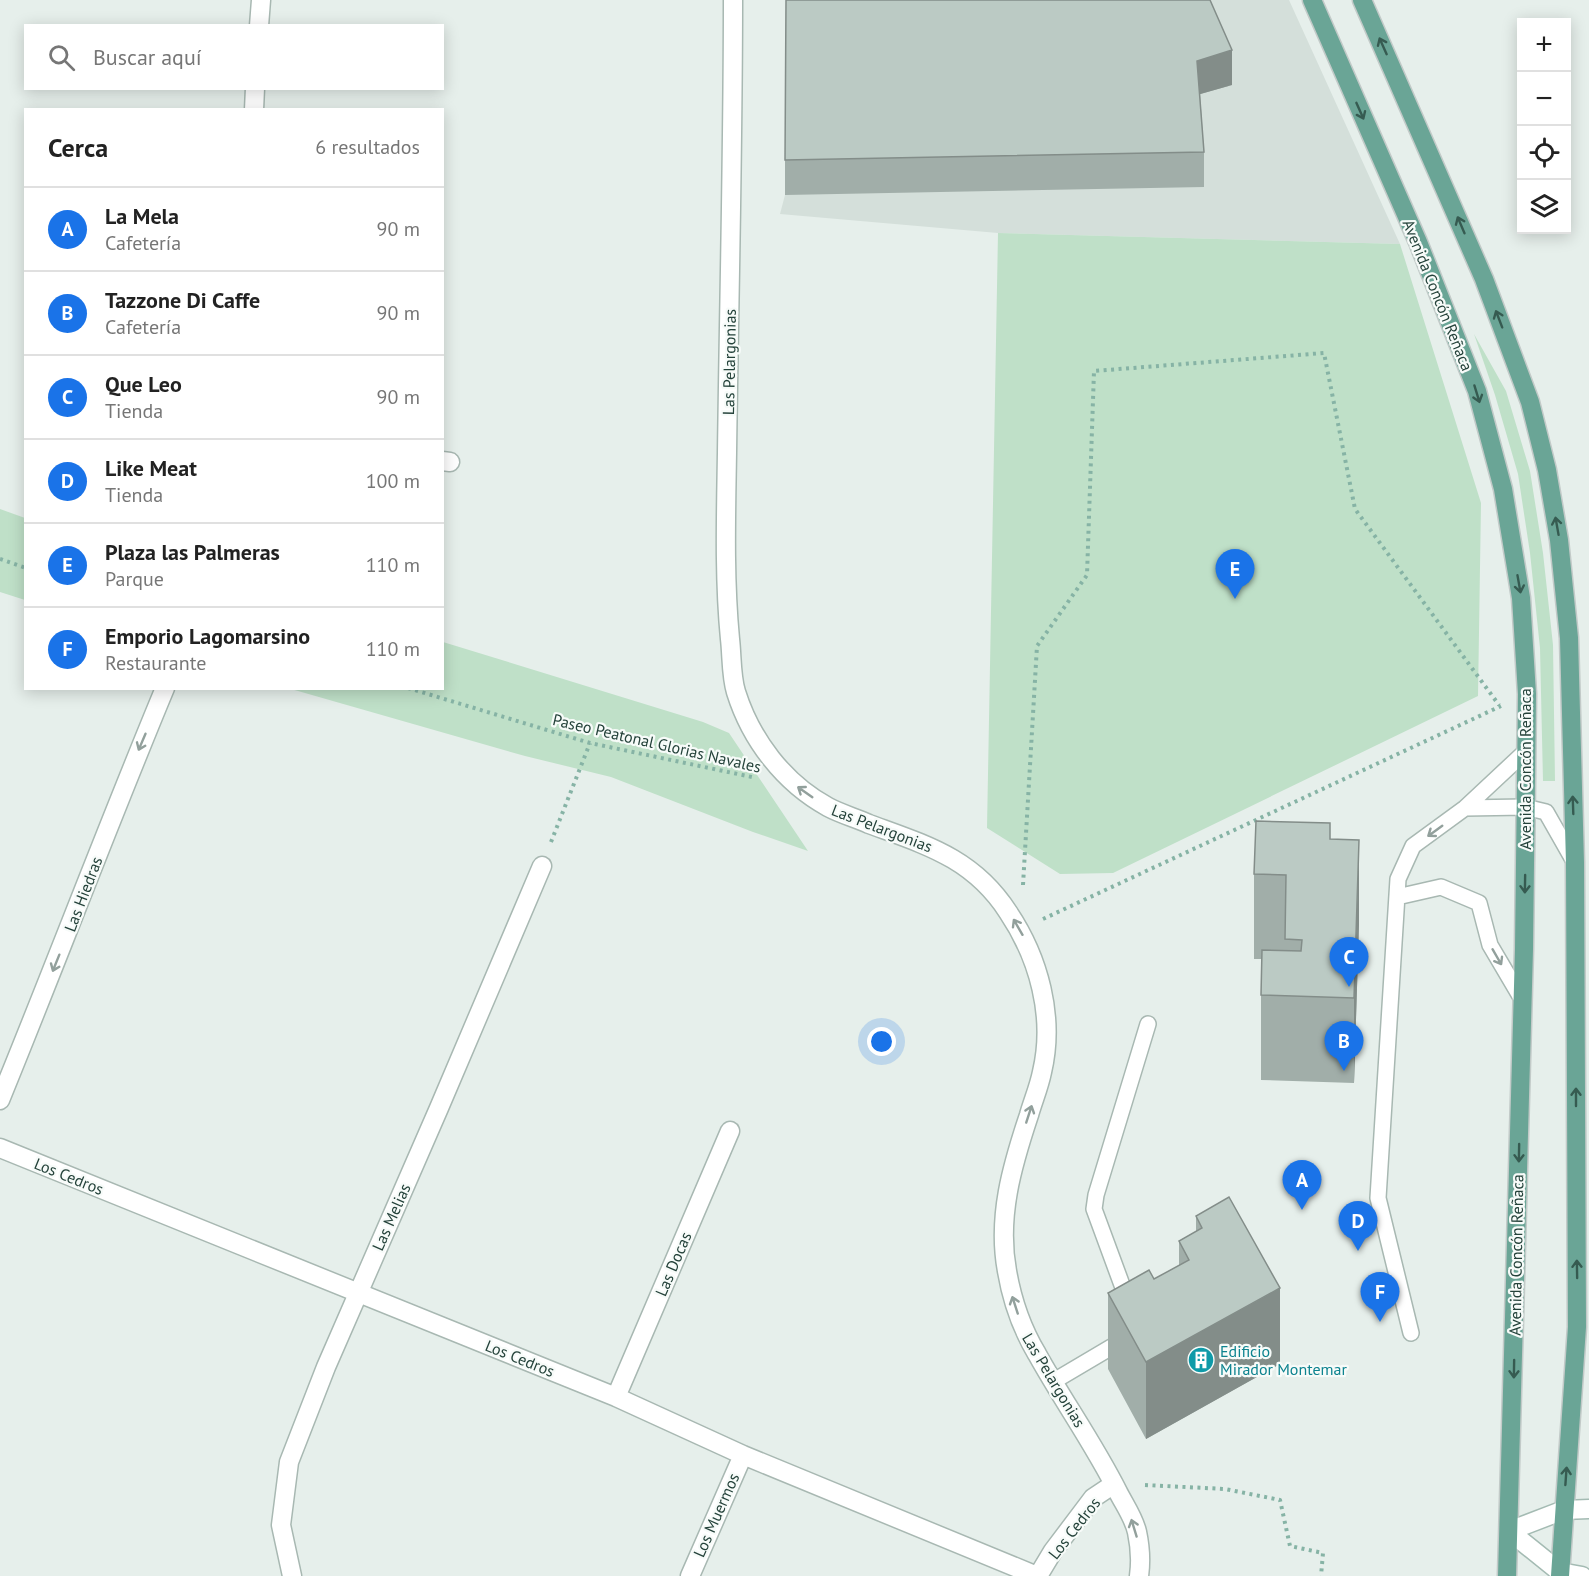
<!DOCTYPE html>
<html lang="es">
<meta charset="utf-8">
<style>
:root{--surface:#fff;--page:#f6f6f6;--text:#222;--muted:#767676;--line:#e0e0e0;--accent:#1a73e8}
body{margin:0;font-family:"PT Sans",sans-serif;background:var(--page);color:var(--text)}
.controls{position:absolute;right:18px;top:18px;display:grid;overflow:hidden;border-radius:0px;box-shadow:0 3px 15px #0003}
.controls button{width:54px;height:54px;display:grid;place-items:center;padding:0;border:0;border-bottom:2px solid var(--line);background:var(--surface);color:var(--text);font:30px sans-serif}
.you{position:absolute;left:882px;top:1042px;width:21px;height:21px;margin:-15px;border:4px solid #fff;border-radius:50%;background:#1a73e8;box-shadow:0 0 0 9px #1a73e833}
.badge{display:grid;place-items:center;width:39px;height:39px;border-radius:50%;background:var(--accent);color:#fff;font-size:20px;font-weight:700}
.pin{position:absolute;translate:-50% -50px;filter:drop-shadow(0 2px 3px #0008)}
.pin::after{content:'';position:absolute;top:32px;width:21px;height:18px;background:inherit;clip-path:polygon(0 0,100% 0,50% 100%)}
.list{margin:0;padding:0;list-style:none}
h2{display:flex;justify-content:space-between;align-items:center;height:78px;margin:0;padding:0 24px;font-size:26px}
h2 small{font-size:20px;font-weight:400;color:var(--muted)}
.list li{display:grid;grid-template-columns:39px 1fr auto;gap:18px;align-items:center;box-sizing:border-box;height:84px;padding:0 24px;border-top:2px solid var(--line)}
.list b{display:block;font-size:22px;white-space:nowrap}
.list p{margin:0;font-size:20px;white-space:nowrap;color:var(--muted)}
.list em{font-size:20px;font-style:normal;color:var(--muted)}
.icon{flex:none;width:33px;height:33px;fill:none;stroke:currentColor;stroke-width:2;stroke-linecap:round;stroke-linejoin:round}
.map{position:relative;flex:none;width:1589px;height:1576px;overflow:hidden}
.search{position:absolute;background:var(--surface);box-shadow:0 3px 15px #0003;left:24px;top:24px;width:420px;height:66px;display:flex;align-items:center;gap:15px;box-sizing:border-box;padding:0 21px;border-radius:0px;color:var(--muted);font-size:22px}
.panel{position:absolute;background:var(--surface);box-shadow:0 3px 15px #0003;left:24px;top:108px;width:420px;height:582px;border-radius:0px}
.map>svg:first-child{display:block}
</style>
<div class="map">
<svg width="1589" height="1576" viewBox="0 0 1589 1576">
<rect width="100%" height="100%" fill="#e6efeb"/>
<path fill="#d4dfda" d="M786 0H1289L1400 244 998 233 780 214 785 195Z"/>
<path fill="#bfe0c8" d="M998 233 1400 244 1481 503 1478 696 1113 873 1060 874 987 828Z
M1474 334 1506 391 1530 471 1543 553 1553 645 1555 781H1543L1540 648 1530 553 1518 474 1495 395Z
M0 509 25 518V600L0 592Z
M443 642 703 722 729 733 808 851 753 832 611 777 525 756 291 689 442 688Z"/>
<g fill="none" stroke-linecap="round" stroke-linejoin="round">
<defs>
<path id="lane" d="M1465 808 1525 807 1546 812 1575 863
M1397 897 1441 887 1479 903 1490 945 1523 1001
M1129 1304 1094 1209 1096 1195 1148 1024
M1411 1333 1378 1198 1398 879 1413 846 1465 808 1526 751
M1054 1381 1125 1339"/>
<path id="street" d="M733 0C733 151 729 302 727 453 726 515 724 577 730 639 732 656 731 676 736 692 751 740 784 783 828 807 841 814 856 818 869 824 926 845 973 858 1008 912 1039 958 1055 1017 1042 1072 1039 1087 1033 1101 1029 1115 1012 1166 997 1217 1007 1271 1012 1300 1022 1329 1037 1354 1063 1401 1094 1444 1118 1492 1124 1504 1134 1518 1137 1532 1140 1546 1141 1562 1139 1576
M259 26 261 0
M254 110 255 88
M442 461 450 462
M0 1100C56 963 108 825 165 688
M0 1148 616 1397 743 1455 1037 1576
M616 1397 730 1131
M292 1576 281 1525 289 1462 326 1367 439 1108 542 866
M690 1576 743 1455
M1038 1576 1053 1551 1093 1498 1114 1484"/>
<path id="secondary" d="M1509 1531 1560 1572 1582 1576
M1509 1531 1564 1510 1589 1509"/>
<path id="primary" d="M1312 0 1418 242 1477 391 1503 489 1521 598 1527 694 1524 949 1507 1576
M1362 0 1484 279 1530 402 1547 470 1559 540 1569 638 1575 863 1577 1327 1560 1576"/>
</defs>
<use href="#lane" stroke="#a8b8b2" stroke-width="18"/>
<use href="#street" stroke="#a8b8b2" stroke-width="21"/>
<use href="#secondary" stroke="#a4bbb3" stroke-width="21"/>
<use href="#primary" stroke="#c2cac8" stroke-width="21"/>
<path stroke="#86b3a5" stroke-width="4" stroke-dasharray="3 4.5" stroke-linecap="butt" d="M0 559 26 568
M408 688 590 743 752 777
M551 842 590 743
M1023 885 1037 646 1087 575 1094 371 1324 353 1355 509 1499 705
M1043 919 1501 706
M1145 1485 1225 1489 1280 1500 1290 1546 1323 1553 1321 1576"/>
<use href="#lane" stroke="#fff" stroke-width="15"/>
<use href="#street" stroke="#fff" stroke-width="18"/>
<use href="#secondary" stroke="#fff" stroke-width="18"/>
<use href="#primary" stroke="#6aa596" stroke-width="18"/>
</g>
<path fill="#a1aea9" d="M1232 85 1200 94 1204 152V187L785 195V160Z
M1330 839 1359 924 1354 1083 1261 1080V995L1262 959H1254V874Z
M1196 1216 1280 1364 1146 1439 1108 1369V1293L1154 1279 1179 1265V1241L1196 1231Z"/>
<path fill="#838d89" d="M1232 50V85L1197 95V61Z
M1359 840V924L1354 1083V998Z
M1280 1288V1364L1146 1439V1362Z"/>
<path fill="#bbcac4" stroke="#838d89" stroke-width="1.5" d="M786 0H1210L1232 50 1197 61 1204 152 785 160Z
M1256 821 1330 823V839L1359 840 1354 998 1261 995 1262 950 1301 951 1302 940 1285 939 1286 875 1254 874Z
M1229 1197 1280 1288 1146 1362 1108 1293 1149 1270 1154 1279 1189 1260 1179 1241 1202 1228 1196 1216Z"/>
<defs><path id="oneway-shaft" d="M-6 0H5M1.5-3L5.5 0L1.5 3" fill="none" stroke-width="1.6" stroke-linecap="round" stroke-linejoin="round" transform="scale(1.5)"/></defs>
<g stroke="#365b51">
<use href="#oneway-shaft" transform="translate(1383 46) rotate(-114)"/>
<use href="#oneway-shaft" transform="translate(1360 111) rotate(66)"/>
<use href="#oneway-shaft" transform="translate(1461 225) rotate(-113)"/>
<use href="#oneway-shaft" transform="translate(1499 319) rotate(-111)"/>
<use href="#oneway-shaft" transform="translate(1477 394) rotate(73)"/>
<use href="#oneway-shaft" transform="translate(1557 526) rotate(-100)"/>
<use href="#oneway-shaft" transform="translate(1519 584) rotate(80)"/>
<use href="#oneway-shaft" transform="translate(1573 805) rotate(-92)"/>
<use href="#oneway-shaft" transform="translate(1525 884) rotate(91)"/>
<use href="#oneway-shaft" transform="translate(1576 1097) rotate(-90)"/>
<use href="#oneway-shaft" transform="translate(1519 1153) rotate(91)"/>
<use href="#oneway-shaft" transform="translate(1577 1269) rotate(-91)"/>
<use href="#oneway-shaft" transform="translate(1514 1369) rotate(91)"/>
<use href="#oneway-shaft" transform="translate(1566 1476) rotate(-86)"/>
</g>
<g stroke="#92a09c">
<use href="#oneway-shaft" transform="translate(142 742) rotate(113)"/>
<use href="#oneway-shaft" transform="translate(805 792) rotate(-145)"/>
<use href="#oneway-shaft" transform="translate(1435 831) rotate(144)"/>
<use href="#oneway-shaft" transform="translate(1018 927) rotate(-120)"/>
<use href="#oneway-shaft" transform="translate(1497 957) rotate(60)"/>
<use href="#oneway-shaft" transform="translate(56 963) rotate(112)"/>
<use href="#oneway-shaft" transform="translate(1029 1114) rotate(-72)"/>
<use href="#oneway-shaft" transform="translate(1015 1305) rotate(-108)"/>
<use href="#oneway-shaft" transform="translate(1134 1528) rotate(-107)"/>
</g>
<defs>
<symbol id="building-disc" viewBox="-11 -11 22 22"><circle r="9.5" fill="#0f9aa8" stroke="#f7fbf9"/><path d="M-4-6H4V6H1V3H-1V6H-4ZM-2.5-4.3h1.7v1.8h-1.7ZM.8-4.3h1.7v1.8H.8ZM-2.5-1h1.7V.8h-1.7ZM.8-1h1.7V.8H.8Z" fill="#fff"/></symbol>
</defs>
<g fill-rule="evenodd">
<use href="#building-disc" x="1186" y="1345" width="30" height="30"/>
</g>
<g text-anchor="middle" stroke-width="4.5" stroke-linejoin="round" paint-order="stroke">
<g font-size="16" fill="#24423a" stroke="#f7fbf9">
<text transform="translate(1438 295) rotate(68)" y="6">Avenida Concón Reñaca</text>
<text transform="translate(729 362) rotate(-89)" y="6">Las Pelargonias</text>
<text transform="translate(657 743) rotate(13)" y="6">Paseo Peatonal Glorias Navales</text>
<text transform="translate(1525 769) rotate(-90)" y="6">Avenida Concón Reñaca</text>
<text transform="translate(882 828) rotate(21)" y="6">Las Pelargonias</text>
<text transform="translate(83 894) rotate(-69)" y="6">Las Hiedras</text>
<text transform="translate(69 1176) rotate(22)" y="6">Los Cedros</text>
<text transform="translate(391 1217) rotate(-66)" y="6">Las Melias</text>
<text transform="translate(1516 1255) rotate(-89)" y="6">Avenida Concón Reñaca</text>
<text transform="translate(673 1264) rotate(-67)" y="6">Las Docas</text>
<text transform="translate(520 1358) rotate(22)" y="6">Los Cedros</text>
<text transform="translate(1054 1380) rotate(59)" y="6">Las Pelargonias</text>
<text transform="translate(716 1515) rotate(-66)" y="6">Los Muermos</text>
<text transform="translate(1074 1528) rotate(-52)" y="6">Los Cedros</text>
</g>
<g font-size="16" fill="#0d838f" stroke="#f7fbf9" text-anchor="start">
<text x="1220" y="1357">Edificio<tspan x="1220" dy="18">Mirador Montemar</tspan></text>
</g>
</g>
</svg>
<div class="controls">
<button>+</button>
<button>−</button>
<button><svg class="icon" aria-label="locate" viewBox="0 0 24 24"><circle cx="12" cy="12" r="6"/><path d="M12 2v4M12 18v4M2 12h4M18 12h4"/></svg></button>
<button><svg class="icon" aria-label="layers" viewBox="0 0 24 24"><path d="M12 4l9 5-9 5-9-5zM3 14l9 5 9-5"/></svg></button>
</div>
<div class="you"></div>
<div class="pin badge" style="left:1302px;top:1210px">A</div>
<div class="pin badge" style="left:1344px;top:1071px">B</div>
<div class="pin badge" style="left:1349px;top:987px">C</div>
<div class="pin badge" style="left:1358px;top:1251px">D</div>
<div class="pin badge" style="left:1235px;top:599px">E</div>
<div class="pin badge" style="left:1380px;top:1322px">F</div>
<div class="search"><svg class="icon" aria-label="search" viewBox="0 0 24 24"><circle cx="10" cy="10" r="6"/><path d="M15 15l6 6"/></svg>Buscar aquí</div>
<section class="panel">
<h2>Cerca<small>6 resultados</small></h2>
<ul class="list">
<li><span class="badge">A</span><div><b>La Mela</b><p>Cafetería</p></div><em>90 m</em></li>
<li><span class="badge">B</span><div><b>Tazzone Di Caffe</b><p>Cafetería</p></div><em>90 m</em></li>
<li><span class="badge">C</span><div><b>Que Leo</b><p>Tienda</p></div><em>90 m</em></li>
<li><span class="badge">D</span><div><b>Like Meat</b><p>Tienda</p></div><em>100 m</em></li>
<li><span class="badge">E</span><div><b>Plaza las Palmeras</b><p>Parque</p></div><em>110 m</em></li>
<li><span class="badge">F</span><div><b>Emporio Lagomarsino</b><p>Restaurante</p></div><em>110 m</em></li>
</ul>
</section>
</div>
